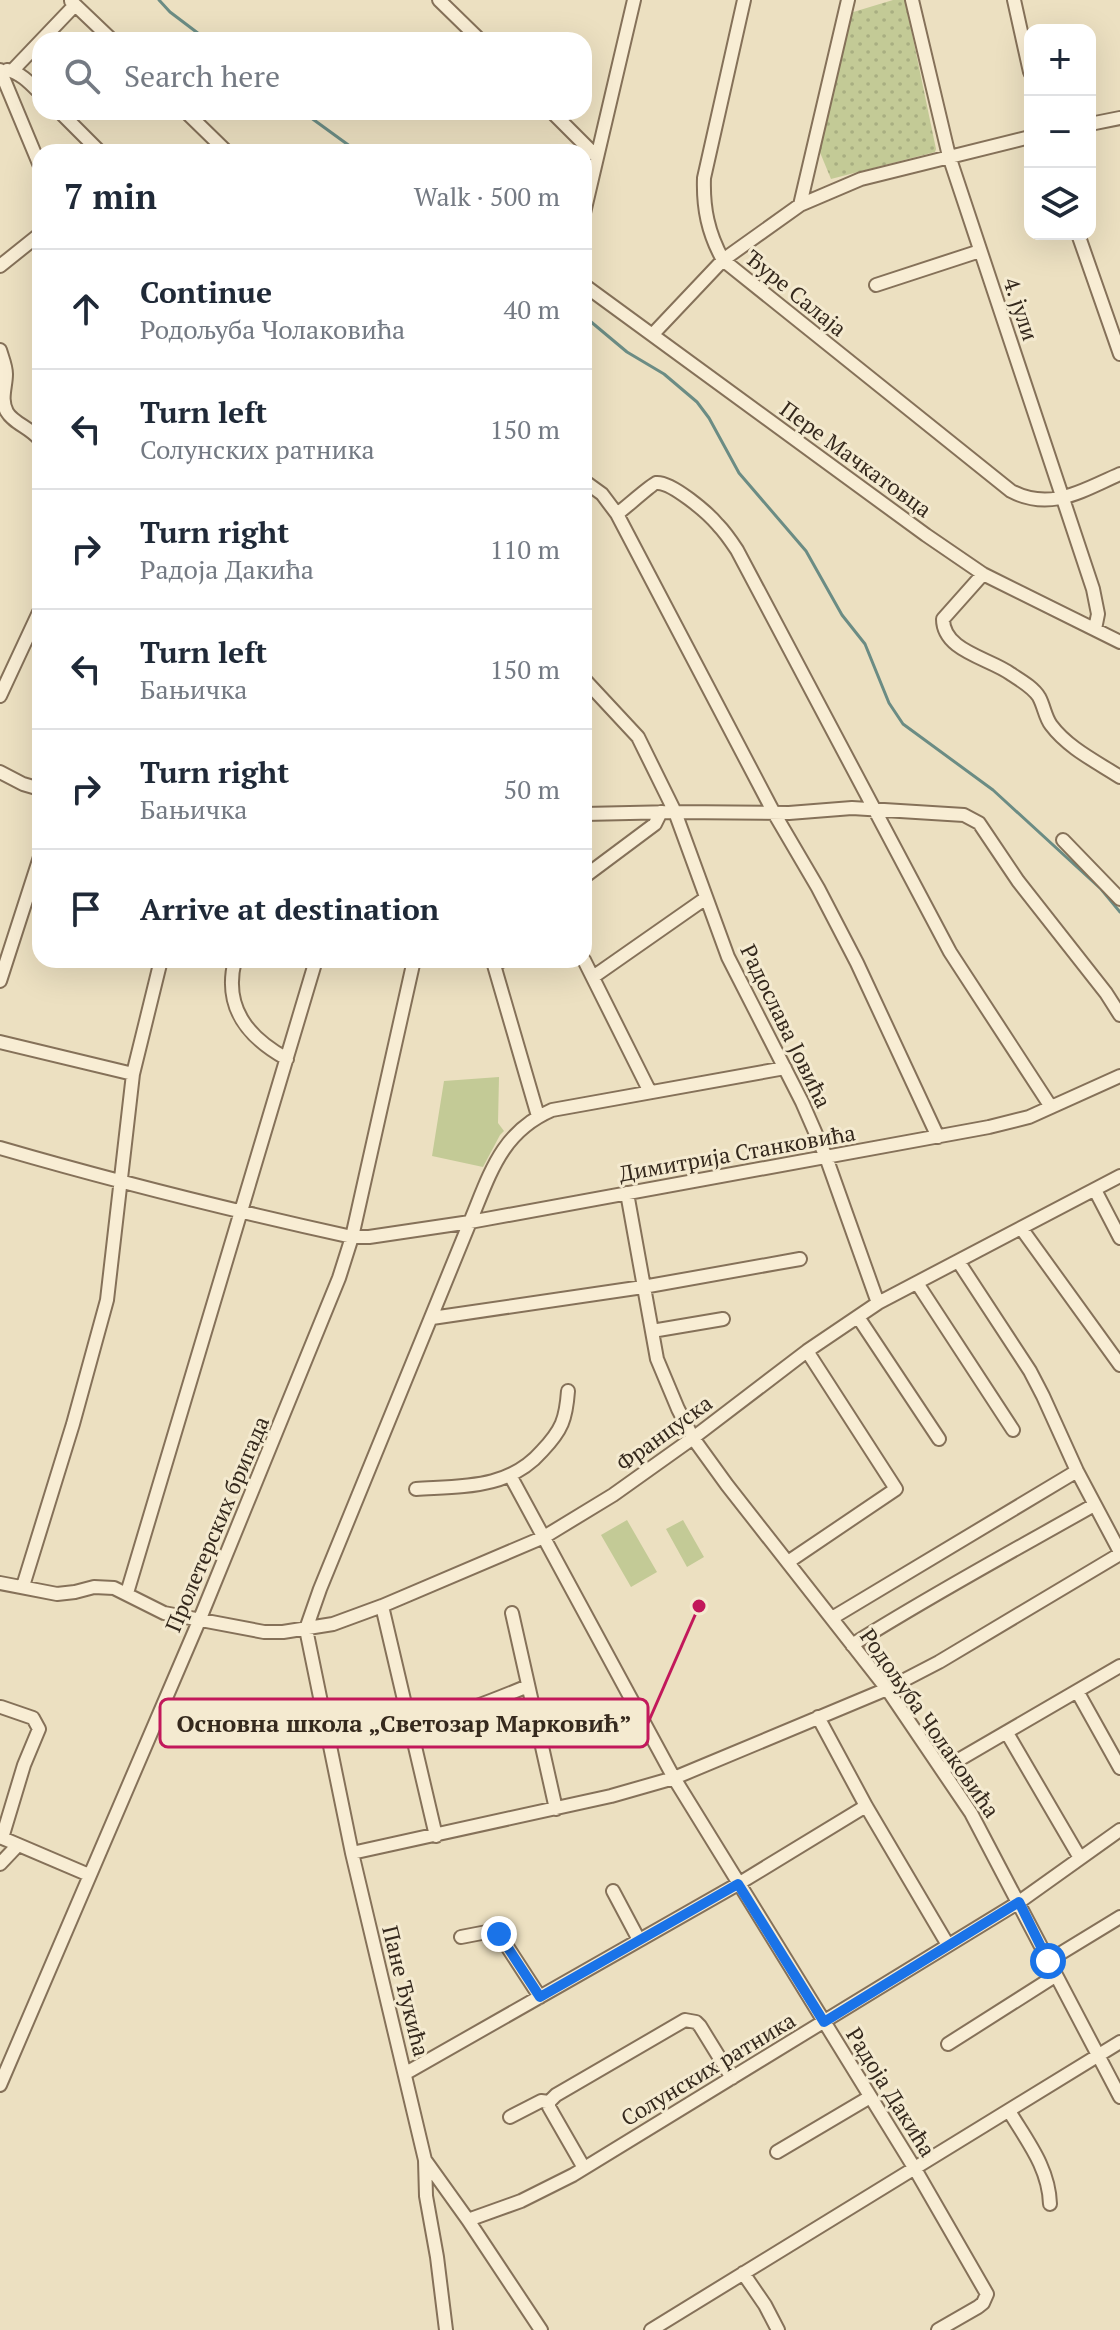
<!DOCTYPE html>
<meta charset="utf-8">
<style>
:root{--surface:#fff;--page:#f6f6f7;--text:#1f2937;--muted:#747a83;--line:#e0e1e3}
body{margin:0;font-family:"PT Serif",serif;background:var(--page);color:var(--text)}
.controls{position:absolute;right:24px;top:24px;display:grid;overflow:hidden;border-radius:16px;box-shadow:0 8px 32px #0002}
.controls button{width:72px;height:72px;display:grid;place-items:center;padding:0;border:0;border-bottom:2px solid var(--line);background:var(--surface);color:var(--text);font:40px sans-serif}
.stop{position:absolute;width:24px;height:24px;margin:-18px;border:6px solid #1a73e8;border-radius:50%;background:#fff}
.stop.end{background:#1a73e8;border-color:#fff;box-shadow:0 2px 8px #0008}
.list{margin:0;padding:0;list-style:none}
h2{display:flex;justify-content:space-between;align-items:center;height:104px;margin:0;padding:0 32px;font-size:34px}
h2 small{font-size:26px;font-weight:400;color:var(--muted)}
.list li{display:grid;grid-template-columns:52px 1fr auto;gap:24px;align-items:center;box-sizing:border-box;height:120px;padding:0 32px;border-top:2px solid var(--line)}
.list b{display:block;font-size:30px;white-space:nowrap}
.list p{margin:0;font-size:26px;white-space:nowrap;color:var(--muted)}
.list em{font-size:26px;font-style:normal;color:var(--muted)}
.icon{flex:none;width:44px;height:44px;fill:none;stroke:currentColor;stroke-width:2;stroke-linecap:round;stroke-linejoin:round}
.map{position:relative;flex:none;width:1120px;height:2330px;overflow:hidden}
.search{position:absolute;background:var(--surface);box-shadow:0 8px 32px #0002;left:32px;top:32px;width:560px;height:88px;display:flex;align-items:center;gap:20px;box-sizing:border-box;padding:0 28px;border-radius:24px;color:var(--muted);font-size:30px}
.panel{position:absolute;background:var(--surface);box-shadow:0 8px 32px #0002;left:32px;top:144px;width:560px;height:824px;border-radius:24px}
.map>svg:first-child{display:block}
</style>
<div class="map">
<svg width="1120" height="2330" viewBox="0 0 1120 2330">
<defs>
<pattern id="park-dots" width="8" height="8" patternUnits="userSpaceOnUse" patternTransform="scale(2)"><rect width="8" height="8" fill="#c3ca96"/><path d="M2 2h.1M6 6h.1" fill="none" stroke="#a8ae81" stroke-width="1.8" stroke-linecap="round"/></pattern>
</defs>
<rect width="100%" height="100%" fill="#ece0c1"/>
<path fill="#c3ca96" d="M499 1077 498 1123 504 1131 500 1135 483 1167 432 1156 444 1081Z
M627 1520 657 1572 631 1587 601 1535Z
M683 1520 704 1557 687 1567 666 1529Z"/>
<path fill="url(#park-dots)" d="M893 0H905L936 149 935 152 831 179 819 150 850 13Z"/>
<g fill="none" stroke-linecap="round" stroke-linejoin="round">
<path stroke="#6b8c84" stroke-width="3" d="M159 0 170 12 207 40
M303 112 358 152
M584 316 627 352 664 374 697 402 709 418 739 473 806 551 842 615 865 644 889 703 903 724 993 790 1101 889 1120 912"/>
<defs>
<path id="minor" d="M439 0 480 40
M744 0 704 178C703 208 708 233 723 260L1011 491C1051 512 1083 490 1120 474
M912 0 949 156 1093 589 1098 614 1095 629
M1014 0 1030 72
M71 1 112 40
M0 70 40 166
M7 70C20 72 31 84 40 93
M12 71 75 5
M60 112 100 152
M186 112 227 152
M552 112 597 157
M1090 124 1120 118
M800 205 848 0
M584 213 634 0
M1078 234 1120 354
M0 266 40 234
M584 285 926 535 983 574 1120 642
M876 285 980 251
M653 334 723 260 800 205 861 179 1030 137
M0 350C2 357 6 366 6 374 6 387 0 399 7 412 13 423 31 428 40 440
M584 481 602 494 617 514 774 813 818 888 857 963 938 1137
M617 514C624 509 652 484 656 483 671 481 708 513 718 525 725 532 731 541 737 550L950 952 1051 1107
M983 574 943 619C943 651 989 658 1011 674 1020 680 1033 687 1039 697 1044 706 1045 717 1051 725 1068 748 1097 762 1120 777
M584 679 638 737 675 812 728 957 802 1102 826 1157 878 1303
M0 696 40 610
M0 772 23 784 40 789
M584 814 675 812 789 813 852 808 964 815 979 823 1018 881 1106 993 1120 1015
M1063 840 1120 899
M584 877 655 824 661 812
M235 960C223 1007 247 1037 287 1059
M503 960 494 965 538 1116
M584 960 650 1092
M593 977 706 898
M0 981 40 857
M0 1042 133 1074
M0 1148C117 1182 234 1211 352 1237H369L470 1222 989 1127 1029 1117 1120 1076
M1095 1190 1120 1238
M627 1193 657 1359 678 1409 693 1438 727 1485 887 1689 971 1813 1120 2097
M1021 1228 1120 1365
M958 1261 1030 1371 1043 1396 1077 1471 1120 1552
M917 1283 1013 1430
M858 1317 939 1439
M432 1318 643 1287 800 1259
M652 1331 723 1319
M511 1477 674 1778 915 2169 987 2294 983 2303 978 2307 938 2330
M416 1489C463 1486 509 1489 542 1451 562 1430 566 1419 568 1391
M788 1562 896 1489 807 1351
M0 1583 57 1594 75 1592 94 1587 114 1588 164 1613 264 1632H283L333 1624 382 1606 544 1537 613 1495 693 1438 807 1351 878 1303 1120 1176
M23 1586 73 1424 107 1300 133 1074 161 960
M127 1593 316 960
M382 1606 436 1836
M512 1613 556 1809
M832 1618 1077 1471
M852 1645C931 1595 1013 1551 1094 1505
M1077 1691 1120 1768
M1 1707 33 1718 39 1729 24 1765 2 1838
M818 1717 866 1806 948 1945
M410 1725C452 1717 489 1702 528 1686
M1007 1733 1080 1858
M943 1769 1120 1666
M0 1837 89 1875
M352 1853 611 1796 674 1778 887 1689 939 1662 1120 1554
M0 1864 18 1845
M613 1891 639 1940
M461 1937 492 1931 499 1934 540 1997
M1048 1961 1120 1917
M948 2044 1055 1976
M406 2073 738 1884 866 1806
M0 2085 199 1621 339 1278 352 1237 414 960
M1009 2111C1027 2141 1049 2168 1050 2204
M510 2117 541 2101 549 2102
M777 2152 870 2097
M425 2160 426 2196 437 2257 446 2330
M584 2168 549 2107V2102L556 2095 685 2020 696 2022 700 2026 732 2078
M468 2220 521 2201 573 2175 1019 1902 1120 1830
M743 2273 765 2305 778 2330
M541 2330 468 2220 425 2160 352 1853 306 1629 320 1589 470 1222C490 1174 501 1132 552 1110L785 1068
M651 2330 1120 2042"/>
</defs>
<use href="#minor" stroke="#857159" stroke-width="16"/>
<use href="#minor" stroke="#f8edd4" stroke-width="12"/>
</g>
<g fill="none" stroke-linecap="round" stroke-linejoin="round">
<path stroke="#1a73e8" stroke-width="10" d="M499 1934 540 1997 738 1884 824 2022 1019 1902 1048 1961"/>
</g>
<g text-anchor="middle" stroke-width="6" stroke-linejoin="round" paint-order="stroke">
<g font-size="22" fill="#35291d" stroke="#f4ead0">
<text transform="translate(796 293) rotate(39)" y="8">Ђуре Салаја</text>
<text transform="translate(1021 309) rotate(71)" y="8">4. јули</text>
<text transform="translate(856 459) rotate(36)" y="8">Пере Мачкатовца</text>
<text transform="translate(786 1026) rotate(64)" y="8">Радослава Јовића</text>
<text transform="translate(737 1153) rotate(-10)" y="8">Димитрија Станковића</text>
<text transform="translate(664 1433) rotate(-36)" y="8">Француска</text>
<text transform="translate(217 1524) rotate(-67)" y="8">Пролетерских бригада</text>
<text transform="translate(930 1723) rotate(55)" y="8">Родољуба Чолаковића</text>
<text transform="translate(406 1991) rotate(76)" y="8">Пане Ђукића</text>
<text transform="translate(708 2069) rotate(-31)" y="8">Солунских ратника</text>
<text transform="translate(891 2092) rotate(58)" y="8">Радоја Дакића</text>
</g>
</g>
<path fill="none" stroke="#c2185b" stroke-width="3" d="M699 1606L648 1723"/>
<circle fill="#c2185b" stroke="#f4ead0" stroke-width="3" cx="699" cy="1606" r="8"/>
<rect fill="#f4ead0" stroke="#c2185b" stroke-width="3" x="160" y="1699" width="488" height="48" rx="8"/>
<g font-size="24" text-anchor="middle" font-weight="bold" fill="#35291d">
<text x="404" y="1732">Основна школа „Светозар Марковић”</text>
</g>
</svg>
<div class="controls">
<button>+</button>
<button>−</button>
<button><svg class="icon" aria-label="layers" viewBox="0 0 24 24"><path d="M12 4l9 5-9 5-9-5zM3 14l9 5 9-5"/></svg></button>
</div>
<div class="stop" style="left:1048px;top:1961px"></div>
<div class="stop end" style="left:499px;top:1934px"></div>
<div class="search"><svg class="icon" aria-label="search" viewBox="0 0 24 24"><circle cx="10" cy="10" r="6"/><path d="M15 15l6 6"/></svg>Search here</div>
<section class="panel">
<h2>7 min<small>Walk · 500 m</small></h2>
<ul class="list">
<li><svg class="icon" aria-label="ahead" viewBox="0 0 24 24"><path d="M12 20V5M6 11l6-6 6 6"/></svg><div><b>Continue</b><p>Родољуба Чолаковића</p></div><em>40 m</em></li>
<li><svg class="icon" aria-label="left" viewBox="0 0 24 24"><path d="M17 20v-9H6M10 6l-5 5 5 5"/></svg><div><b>Turn left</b><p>Солунских ратника</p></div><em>150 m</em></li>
<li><svg class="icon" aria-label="right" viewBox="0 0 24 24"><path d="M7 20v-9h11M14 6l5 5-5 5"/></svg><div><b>Turn right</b><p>Радоја Дакића</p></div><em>110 m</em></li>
<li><svg class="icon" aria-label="left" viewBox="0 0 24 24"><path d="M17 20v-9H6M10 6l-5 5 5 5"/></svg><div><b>Turn left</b><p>Бањичка</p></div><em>150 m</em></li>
<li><svg class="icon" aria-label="right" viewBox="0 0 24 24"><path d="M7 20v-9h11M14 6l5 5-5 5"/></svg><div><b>Turn right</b><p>Бањичка</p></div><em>50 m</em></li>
<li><svg class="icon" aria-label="arrive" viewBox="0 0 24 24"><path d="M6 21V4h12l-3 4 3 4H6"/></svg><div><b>Arrive at destination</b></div></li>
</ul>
</section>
</div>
